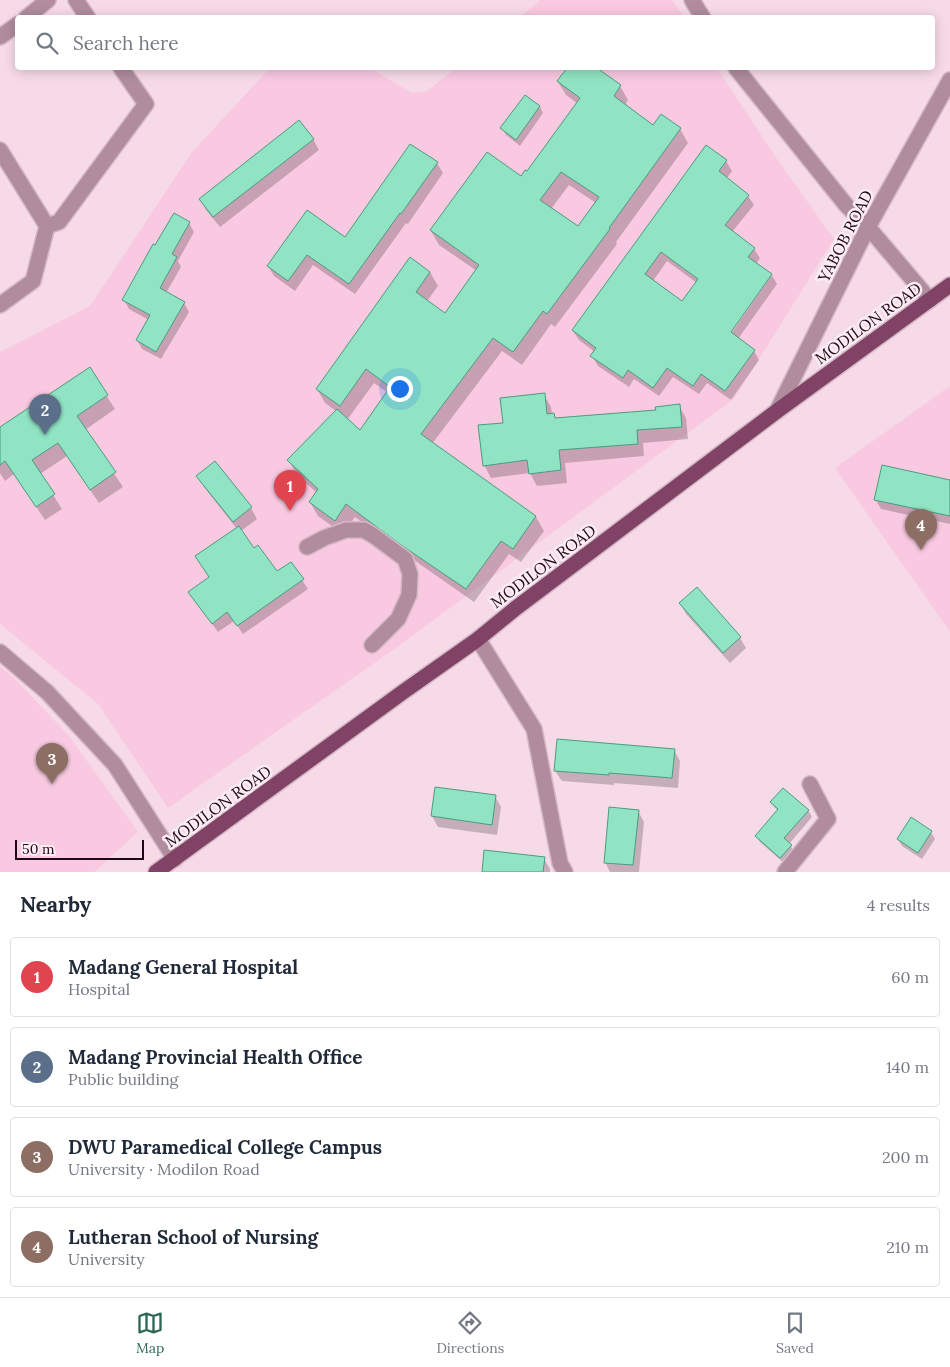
<!DOCTYPE html>
<meta charset="utf-8">
<style>
:root{--surface:#fff;--page:#f6f6f7;--text:#1f2937;--muted:#747a83;--line:#e0e1e3;--accent:#2c6853}
body{margin:0;font-family:Lora,serif;background:var(--page);color:var(--text)}
.scale{position:absolute;left:15px;bottom:12px;width:129px;box-sizing:border-box;padding-left:5px;border:2px solid #1f0715;border-top:0;font-size:14px;line-height:18px;white-space:nowrap;color:#1f0715;-webkit-text-stroke:4px #fbecf3;paint-order:stroke}
.you{position:absolute;left:399px;top:388px;width:18px;height:18px;margin:-12px;border:4px solid #fff;border-radius:50%;background:#1a73e8;box-shadow:0 0 0 8px #1a73e833}
.badge{display:grid;place-items:center;width:32px;height:32px;border-radius:50%;background:var(--accent);color:#fff;font-size:16px;font-weight:700}
.pin{position:absolute;translate:-50% -41px;filter:drop-shadow(0 1px 2px #0008)}
.pin::after{content:'';position:absolute;top:26px;width:18px;height:15px;background:inherit;clip-path:polygon(0 0,100% 0,50% 100%)}
.list{margin:0;padding:0;list-style:none}
h2{display:flex;justify-content:space-between;align-items:center;height:65px;margin:0;padding:0 20px;font-size:21px}
h2 small{font-size:16px;font-weight:400;color:var(--muted)}
.list li{display:grid;grid-template-columns:32px 1fr auto;gap:15px;align-items:center;box-sizing:border-box;height:80px;margin:0 10px 10px;padding:0 10px;border:1px solid var(--line);border-radius:5px}
.list b{display:block;font-size:19px;white-space:nowrap}
.list p{margin:0;font-size:16px;white-space:nowrap;color:var(--muted)}
.list em{font-size:16px;font-style:normal;color:var(--muted)}
.icon{flex:none;width:28px;height:28px;fill:none;stroke:currentColor;stroke-width:2;stroke-linecap:round;stroke-linejoin:round}
.map{position:relative;flex:none;width:950px;height:872px;overflow:hidden}
.search{position:absolute;background:var(--surface);box-shadow:0 2px 12px #0003;left:15px;right:15px;top:15px;height:55px;display:flex;align-items:center;gap:12px;box-sizing:border-box;padding:0 18px;border-radius:5px;color:var(--muted);font-size:19px}
.sheet{height:425px;background:var(--surface)}
nav{display:flex;justify-content:space-around;align-items:center;box-sizing:border-box;height:70px;border-top:1px solid var(--line);background:var(--surface);font-size:14px;color:var(--muted)}
nav a{display:grid;justify-items:center;gap:2px}
nav .on{color:var(--accent)}
.map>svg:first-child{display:block}
</style>
<div class="map">
<svg width="950" height="872" viewBox="0 0 950 872">
<rect width="100%" height="100%" fill="#f7dae8"/>
<path fill="#f9c9e1" d="M541 0H672L684 17H519Z
M270 68H370L412 93 427 91 456 68H717L775 156 834 239 734 399 393 650 168 808 98 704 0 624V352L90 306 192 152Z
M950 386V632L835 468Z
M0 666 17 681 69 736 138 832 94 872H0Z"/>
<path fill="#0003" fill-rule="evenodd" d="M568 68H593L620 86 628 100 625 105 653 127 680 129 688 143 616 242 617 244 555 327 551 324 522 365 502 351 432 444 536 517 544 531 521 562 509 554 474 602 411 558 355 517 343 534 318 516 310 502 317 493 297 475 289 461 336 411 325 403 317 389 430 272 438 286 427 301 445 315 477 271 439 245 431 231 521 178 527 173 578 104 566 95 558 82ZM569 185 596 203 578 228 551 209ZM374 383 388 393 360 432 347 420Z
M540 107 543 113 520 146 506 135 502 128Z
M313 139 319 150 220 227 206 210 200 199Z
M706 147 726 161 732 171 727 178 748 196 754 205 732 232 754 249 760 258 756 264 771 274 777 284 738 339 754 351 759 360 731 400 707 383 699 394 673 377 659 396 634 379 629 387 598 366 592 356 595 352 579 340 573 331ZM667 261 697 283 682 303 653 281ZM768 276H771L728 338 726 337Z
M437 163 443 173 408 224 406 223 355 294 313 265 295 291 274 276 268 266 345 238Z
M174 215 189 223 194 232 178 261 181 267 166 293 184 303 189 312 161 359 142 349 137 340 149 320 129 309 124 300Z
M89 369 115 409 85 430 123 487 99 503 67 456 40 474 62 509 45 520 14 474 5 481 0 473V429Z
M544 395 551 407 552 414H554L556 419 657 411 679 406 686 418 688 439 643 443 644 456 565 463 567 483 537 486 530 473 491 478 484 465 504 424Z
M215 463 251 508 257 519 241 531 254 550 277 573 291 563 308 589 243 634 234 621 218 632 195 601 237 529 204 487 198 476Z
M950 481V524L881 509 875 499Z
M680 603 740 638 746 648 730 663 686 614Z
M674 750 680 761 678 788 614 783V785L562 781 555 771Z
M495 796 501 807 497 835 438 827 432 816Z
M771 803 808 810 812 817 789 844 795 852 785 864 760 842 756 836 778 811Z
M638 811 644 822 639 872H610L605 862Z
M931 832 935 839 922 859 902 846 898 839Z
M544 859 550 869V872H483Z"/>
<path fill="#91e4c3" stroke="#4a9c7e" fill-rule="evenodd" d="M567 68H597L621 85 614 96 653 125 661 114 681 128 609 228 610 229 547 314 543 311 513 352 493 338 421 434 536 516 513 549 501 541 466 589 401 545 346 504 335 521 309 502 318 489 287 460 337 409 360 430 390 387 366 369 340 406 316 389 410 257 430 272 416 292 445 313 479 265 430 230 487 152 521 176 525 170 527 171 580 98 557 81ZM561 172 599 197 578 226 540 200Z
M525 95 540 106 516 140 500 128Z
M299 120 314 139 213 217 199 199Z
M410 144 438 162 401 214 400 213 349 284 307 255 288 281 267 266 307 210 345 237Z
M706 145 727 160 719 171 749 195 725 225 755 248 748 257 772 274 731 332 755 350 725 391 701 374 693 386 667 368 653 388 628 370 623 378 590 356 596 348 572 330ZM661 252 698 279 682 301 645 274Z
M174 213 190 222 172 254 177 257 160 288 185 302 156 352 136 340 150 315 122 300 153 244 155 245Z
M90 367 108 395 77 416 116 472 90 490 58 443 32 460 55 494 36 507 5 461 0 465V427Z
M545 393 547 414 554 413 555 418 656 410 655 407 680 404 682 427 637 430 638 444 559 450 561 470 529 474 527 460 483 466 478 425 503 423 500 398Z
M215 461 252 507 233 522 196 476Z
M882 465 950 480V516L874 500Z
M239 526 254 548 258 545 277 571 291 562 304 579 237 626 227 612 212 624 188 592 209 577 195 556Z
M697 587 741 637 723 653 679 603Z
M557 739 675 749 672 778 609 773V775L554 771Z
M435 787 496 795 492 825 431 816Z
M783 788 809 810 784 838 792 845 780 858 755 836 778 809 770 802Z
M609 807 639 810 633 865 604 863Z
M911 817 932 831 918 853 897 839Z
M484 850 545 857 543 872H482Z"/>
<g fill="none" stroke-linecap="round" stroke-linejoin="round">
<defs>
<path id="minor" d="M76 0 88 18
M692 0 703 18
M26 18 48 0
M0 37 18 24
M736 68 846 205 868 227 930 300
M0 150 47 226 33 281 0 305
M47 226 59 222 146 104 121 68
M777 411 868 227 950 80
M307 547 324 538 346 530H364L374 536 405 559 410 574 409 595 398 619 372 645
M478 639 534 729 560 863 565 872
M0 652 47 692 115 765 175 859
M785 872 828 819 810 784"/>
<path id="major" d="M156 872 403 692 478 639 516 608 777 411 950 285"/>
</defs>
<use href="#minor" stroke="#d4b8c6" stroke-width="18"/>
<use href="#major" stroke="#d4b8c6" stroke-width="18"/>
<use href="#minor" stroke="#b08c9e" stroke-width="15"/>
<use href="#major" stroke="#804265" stroke-width="15"/>
</g>
<g text-anchor="middle" stroke-width="5" stroke-linejoin="round" paint-order="stroke">
<g font-size="16" fill="#1f0715" stroke="#fbecf3">
<text transform="translate(845 236) rotate(-63)" y="6">YABOB ROAD</text>
<text transform="translate(868 323) rotate(-36)" y="6">MODILON ROAD</text>
<text transform="translate(543 566) rotate(-37)" y="6">MODILON ROAD</text>
<text transform="translate(218 806) rotate(-36)" y="6">MODILON ROAD</text>
</g>
</g>
</svg>
<div class="scale">50 m</div>
<div class="you"></div>
<div class="pin badge" style="left:290px;top:511px;background:#e0444e">1</div>
<div class="pin badge" style="left:45px;top:435px;background:#5c6f8a">2</div>
<div class="pin badge" style="left:52px;top:784px;background:#8d6e63">3</div>
<div class="pin badge" style="left:921px;top:550px;background:#8d6e63">4</div>
<div class="search"><svg class="icon" aria-label="search" viewBox="0 0 24 24"><circle cx="10" cy="10" r="6"/><path d="M15 15l6 6"/></svg>Search here</div>
</div>
<section class="sheet">
<h2>Nearby<small>4 results</small></h2>
<ul class="list">
<li><span class="badge" style="background:#e0444e">1</span><div><b>Madang General Hospital</b><p>Hospital</p></div><em>60 m</em></li>
<li><span class="badge" style="background:#5c6f8a">2</span><div><b>Madang Provincial Health Office</b><p>Public building</p></div><em>140 m</em></li>
<li><span class="badge" style="background:#8d6e63">3</span><div><b>DWU Paramedical College Campus</b><p>University · Modilon Road</p></div><em>200 m</em></li>
<li><span class="badge" style="background:#8d6e63">4</span><div><b>Lutheran School of Nursing</b><p>University</p></div><em>210 m</em></li>
</ul>
</section>
<nav>
<a class="on"><svg class="icon" aria-label="map" viewBox="0 0 24 24"><path d="M3 6l6-2 6 2 6-2v14l-6 2-6-2-6 2zM9 4v14M15 6v14"/></svg>Map</a>
<a><svg class="icon" aria-label="directions" viewBox="0 0 24 24"><path d="M12 3l9 9-9 9-9-9zM9 14v-3h6M13 9l2 2-2 2"/></svg>Directions</a>
<a><svg class="icon" aria-label="saved" viewBox="0 0 24 24"><path d="M7 4h10v16l-5-4-5 4z"/></svg>Saved</a>
</nav>
